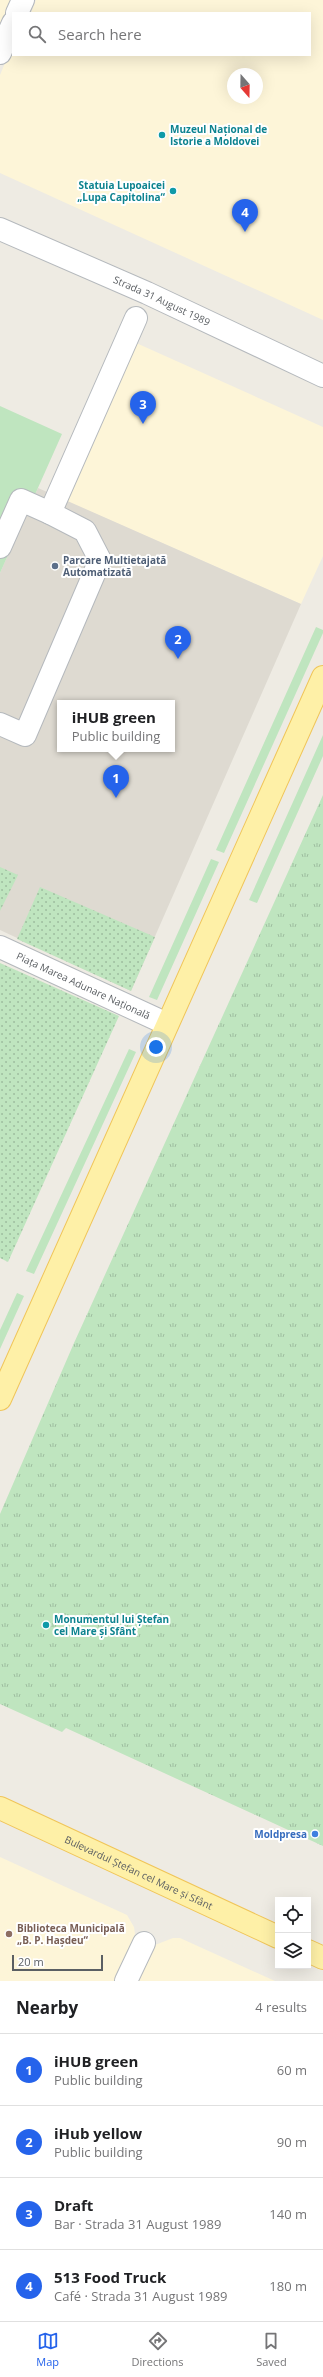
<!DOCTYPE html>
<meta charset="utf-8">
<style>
:root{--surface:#fff;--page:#f6f6f6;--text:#202124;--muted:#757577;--line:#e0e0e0;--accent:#2563eb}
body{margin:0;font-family:"Open Sans",sans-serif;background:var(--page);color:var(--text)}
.controls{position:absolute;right:12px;bottom:12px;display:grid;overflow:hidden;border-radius:0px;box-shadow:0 4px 16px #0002}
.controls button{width:36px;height:36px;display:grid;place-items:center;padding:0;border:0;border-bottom:1px solid var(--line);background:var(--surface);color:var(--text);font:20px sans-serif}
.compass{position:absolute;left:227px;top:68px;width:36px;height:36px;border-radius:50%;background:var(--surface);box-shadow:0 4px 16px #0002;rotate:160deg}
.scale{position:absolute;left:12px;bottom:10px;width:91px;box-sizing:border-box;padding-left:4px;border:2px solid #5b5f63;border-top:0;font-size:11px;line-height:14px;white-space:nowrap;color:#5b5f63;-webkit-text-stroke:3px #fff;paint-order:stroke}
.you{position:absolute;left:156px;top:1047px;width:14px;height:14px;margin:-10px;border:3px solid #fff;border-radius:50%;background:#1a73e8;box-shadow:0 0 0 6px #1a73e833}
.badge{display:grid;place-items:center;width:26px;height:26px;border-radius:50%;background:var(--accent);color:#fff;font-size:13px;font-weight:700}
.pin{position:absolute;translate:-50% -33px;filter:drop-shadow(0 1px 2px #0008)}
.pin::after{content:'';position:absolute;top:21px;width:14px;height:12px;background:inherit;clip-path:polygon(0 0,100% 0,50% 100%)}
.popup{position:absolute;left:57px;top:700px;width:118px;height:52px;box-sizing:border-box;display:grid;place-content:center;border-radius:0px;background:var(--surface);filter:drop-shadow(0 1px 3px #0005);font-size:13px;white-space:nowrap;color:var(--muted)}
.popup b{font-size:15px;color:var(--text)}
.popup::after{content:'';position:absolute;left:50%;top:100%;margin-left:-8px;border:8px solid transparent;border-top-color:var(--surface)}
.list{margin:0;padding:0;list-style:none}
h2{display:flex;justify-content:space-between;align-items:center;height:52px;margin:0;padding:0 16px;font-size:17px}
h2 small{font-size:13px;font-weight:400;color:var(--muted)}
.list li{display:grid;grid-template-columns:26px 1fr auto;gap:12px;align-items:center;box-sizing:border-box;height:72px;padding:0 16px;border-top:1px solid var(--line)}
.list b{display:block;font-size:15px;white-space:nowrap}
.list p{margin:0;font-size:13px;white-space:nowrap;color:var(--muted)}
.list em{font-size:13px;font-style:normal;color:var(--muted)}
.icon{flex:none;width:22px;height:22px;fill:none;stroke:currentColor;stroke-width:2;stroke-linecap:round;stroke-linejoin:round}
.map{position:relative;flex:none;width:323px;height:1981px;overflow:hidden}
.search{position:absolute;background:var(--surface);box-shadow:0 4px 16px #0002;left:12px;right:12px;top:12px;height:44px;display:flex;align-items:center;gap:10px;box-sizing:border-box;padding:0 14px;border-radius:0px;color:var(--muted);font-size:15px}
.sheet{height:340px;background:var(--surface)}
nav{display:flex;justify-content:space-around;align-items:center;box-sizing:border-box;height:56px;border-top:1px solid var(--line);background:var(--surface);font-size:11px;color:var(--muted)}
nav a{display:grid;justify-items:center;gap:2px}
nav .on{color:var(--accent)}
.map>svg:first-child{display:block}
</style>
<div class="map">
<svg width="323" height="1981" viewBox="0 0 323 1981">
<defs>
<pattern id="grass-dots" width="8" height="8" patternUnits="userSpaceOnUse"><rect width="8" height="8" fill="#bfe5bf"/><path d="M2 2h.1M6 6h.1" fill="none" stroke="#9ebd9f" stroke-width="1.8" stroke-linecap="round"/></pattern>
<pattern id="park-tufts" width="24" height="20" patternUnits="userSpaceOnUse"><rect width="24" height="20" fill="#bfe5bf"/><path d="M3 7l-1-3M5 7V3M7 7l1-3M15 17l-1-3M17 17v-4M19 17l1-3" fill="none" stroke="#9ebd9f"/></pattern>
</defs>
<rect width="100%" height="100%" fill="#eeebe3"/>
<path fill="#fdf5d8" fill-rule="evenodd" d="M0 0H12L0 29Z
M36 0H323V320L0 173V75L13 44V55H310V13H31ZM233 74H257V98H233Z
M134 342 323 427V556L301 604 64 500Z
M0 1857 127 1915 134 1927 135 1934 116 1981H0Z
M173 1938H180L275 1981H137L155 1945Z"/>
<path fill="#dedad1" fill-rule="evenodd" d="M38 488 301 604 131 991 0 930V573ZM60 703H172V749H60Z"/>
<path fill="url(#grass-dots)" d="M0 867 18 875 0 911Z
M40 887 155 937 131 991 17 939Z
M0 963 119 1016 8 1262 0 1258Z"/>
<path fill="url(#park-tufts)" d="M323 795V1846L66 1728 62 1732 0 1704V1514L74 1343Z"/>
<path fill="#bfe5bf" d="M0 406 62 434 0 573Z
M316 627 323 630V633L224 853 216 850Z
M323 735V756L257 903 249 900Z
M211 859 219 862 157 1000 149 997Z
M129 1049 136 1052 34 1274 26 1271Z
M17 1293 24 1296 0 1349V1330Z"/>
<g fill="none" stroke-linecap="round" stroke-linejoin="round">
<defs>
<g id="minor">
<path d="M17 13 23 0"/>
<path d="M0 53 13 23"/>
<path id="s1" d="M0 229 147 293 323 376"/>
<path d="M0 547 21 500 50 513 136 318"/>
<path d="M0 724 25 735 100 560 85 531 50 513"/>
<path id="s2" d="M0 947 167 1024"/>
<path d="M126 1981 144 1943"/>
</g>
<g id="major">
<path d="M0 1399 323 677"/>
<path id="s3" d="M0 1808 278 1937"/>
<path d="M308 1951 323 1958"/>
</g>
</defs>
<use href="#minor" stroke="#b5b9bd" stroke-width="24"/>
<use href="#major" stroke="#f0c559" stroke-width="24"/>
<use href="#minor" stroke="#fff" stroke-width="22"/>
<use href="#major" stroke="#fef0a7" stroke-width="22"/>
</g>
<g fill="#0f9aa8" stroke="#fff" stroke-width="1.5">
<circle cx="162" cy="135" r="4"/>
<circle cx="173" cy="191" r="4"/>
<circle cx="46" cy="1625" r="4"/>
</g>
<circle fill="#5c6f8a" stroke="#fff" stroke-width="1.5" cx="55" cy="566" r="4"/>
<circle fill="#3f7fe0" stroke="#fff" stroke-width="1.5" cx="315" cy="1834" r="4"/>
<circle fill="#8d6e63" stroke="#fff" stroke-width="1.5" cx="9" cy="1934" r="4"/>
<g text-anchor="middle" stroke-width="4" stroke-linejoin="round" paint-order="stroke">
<g font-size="10" font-weight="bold" fill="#0d838f" stroke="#fff" text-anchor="start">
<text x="170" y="133">Muzeul Național de<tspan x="170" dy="12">Istorie a Moldovei</tspan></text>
<text x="165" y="189" text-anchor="end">Statuia Lupoaicei<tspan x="165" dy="12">„Lupa Capitolina“</tspan></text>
<text x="54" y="1623">Monumentul lui Ștefan<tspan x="54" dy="12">cel Mare și Sfânt</tspan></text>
</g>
<g font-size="10" fill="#5b5f63" stroke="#fff">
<text dy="4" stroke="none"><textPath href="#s1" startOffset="177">Strada 31 August 1989</textPath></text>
<text dy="4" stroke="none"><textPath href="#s2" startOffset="92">Piața Marea Adunare Națională</textPath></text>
<text dy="4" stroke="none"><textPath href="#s3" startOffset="153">Bulevardul Ștefan cel Mare și Sfânt</textPath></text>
</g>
<g font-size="10" font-weight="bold" fill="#4e5e75" stroke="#fff" text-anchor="start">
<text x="63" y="564">Parcare Multietajată<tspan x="63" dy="12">Automatizată</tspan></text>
</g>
<g font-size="10" font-weight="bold" fill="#366cbe" stroke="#fff" text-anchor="end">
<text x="307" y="1838">Moldpresa</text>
</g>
<g font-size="10" font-weight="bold" fill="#785e54" stroke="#fff" text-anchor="start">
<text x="17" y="1932">Biblioteca Municipală<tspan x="17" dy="12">„B. P. Hașdeu“</tspan></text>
</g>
</g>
</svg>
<div class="controls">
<button><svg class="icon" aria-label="locate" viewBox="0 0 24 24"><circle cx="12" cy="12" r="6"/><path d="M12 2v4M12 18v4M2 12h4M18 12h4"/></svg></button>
<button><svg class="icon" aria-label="layers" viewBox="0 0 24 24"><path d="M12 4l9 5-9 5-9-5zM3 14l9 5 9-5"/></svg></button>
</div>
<svg class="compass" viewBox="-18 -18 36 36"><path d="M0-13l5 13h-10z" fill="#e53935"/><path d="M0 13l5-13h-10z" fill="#757577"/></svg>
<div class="scale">20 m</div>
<div class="you"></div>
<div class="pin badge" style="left:116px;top:798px">1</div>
<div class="popup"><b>iHUB green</b>Public building</div>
<div class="pin badge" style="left:178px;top:659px">2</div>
<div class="pin badge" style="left:143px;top:424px">3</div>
<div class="pin badge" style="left:245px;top:232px">4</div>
<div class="search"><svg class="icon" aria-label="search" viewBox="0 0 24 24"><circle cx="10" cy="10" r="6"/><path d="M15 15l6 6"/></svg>Search here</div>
</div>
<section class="sheet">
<h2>Nearby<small>4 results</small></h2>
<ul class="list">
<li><span class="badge">1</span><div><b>iHUB green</b><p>Public building</p></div><em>60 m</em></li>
<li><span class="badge">2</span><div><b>iHub yellow</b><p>Public building</p></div><em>90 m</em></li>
<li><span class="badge">3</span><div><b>Draft</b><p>Bar · Strada 31 August 1989</p></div><em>140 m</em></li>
<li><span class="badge">4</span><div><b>513 Food Truck</b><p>Café · Strada 31 August 1989</p></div><em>180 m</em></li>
</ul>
</section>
<nav>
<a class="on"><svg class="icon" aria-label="map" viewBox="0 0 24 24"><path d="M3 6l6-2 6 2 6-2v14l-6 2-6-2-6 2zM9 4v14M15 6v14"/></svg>Map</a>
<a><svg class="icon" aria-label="directions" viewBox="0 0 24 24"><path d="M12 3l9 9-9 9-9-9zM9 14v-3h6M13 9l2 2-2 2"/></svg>Directions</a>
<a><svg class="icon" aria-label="saved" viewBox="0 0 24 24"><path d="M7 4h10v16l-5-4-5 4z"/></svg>Saved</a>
</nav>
